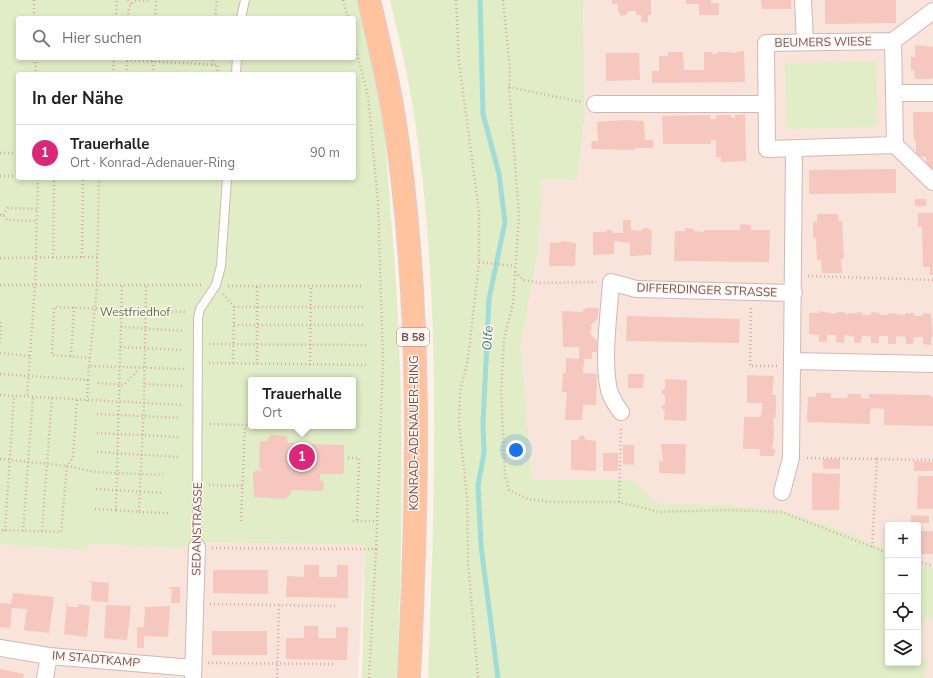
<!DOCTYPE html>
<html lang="de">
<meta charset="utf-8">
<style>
:root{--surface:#fff;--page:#f6f6f6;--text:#202124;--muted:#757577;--line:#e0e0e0;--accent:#db2777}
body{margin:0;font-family:"Nunito Sans",sans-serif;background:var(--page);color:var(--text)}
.controls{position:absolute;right:12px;bottom:12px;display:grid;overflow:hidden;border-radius:4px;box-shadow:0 2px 6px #0003}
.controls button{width:36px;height:36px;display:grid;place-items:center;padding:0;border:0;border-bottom:1px solid var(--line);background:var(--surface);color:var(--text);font:20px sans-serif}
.you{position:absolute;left:516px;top:450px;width:14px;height:14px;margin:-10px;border:3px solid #fff;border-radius:50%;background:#1a73e8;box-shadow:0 0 0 6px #1a73e833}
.badge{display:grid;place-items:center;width:26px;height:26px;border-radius:50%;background:var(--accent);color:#fff;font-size:13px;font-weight:700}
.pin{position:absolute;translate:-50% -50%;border:2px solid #fff;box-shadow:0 1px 4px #0006}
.popup{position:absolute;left:248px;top:377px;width:108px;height:52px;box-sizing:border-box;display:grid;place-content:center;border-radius:4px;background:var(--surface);filter:drop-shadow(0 1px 3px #0005);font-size:13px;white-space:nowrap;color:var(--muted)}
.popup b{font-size:15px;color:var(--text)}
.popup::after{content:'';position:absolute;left:50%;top:100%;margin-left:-8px;border:8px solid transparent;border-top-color:var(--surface)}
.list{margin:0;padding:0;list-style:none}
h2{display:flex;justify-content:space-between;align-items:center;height:52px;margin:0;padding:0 16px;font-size:17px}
h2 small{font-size:13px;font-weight:400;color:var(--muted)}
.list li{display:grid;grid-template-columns:26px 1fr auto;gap:12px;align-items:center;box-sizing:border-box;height:56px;padding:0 16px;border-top:1px solid var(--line)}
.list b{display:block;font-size:15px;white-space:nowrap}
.list p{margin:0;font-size:13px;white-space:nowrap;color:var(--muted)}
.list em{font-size:13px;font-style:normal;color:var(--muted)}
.icon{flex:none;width:22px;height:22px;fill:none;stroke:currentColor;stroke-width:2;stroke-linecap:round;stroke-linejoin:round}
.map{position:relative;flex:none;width:933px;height:678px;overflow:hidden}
.search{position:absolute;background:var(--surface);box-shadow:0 2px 6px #0003;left:16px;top:16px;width:340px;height:44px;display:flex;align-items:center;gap:10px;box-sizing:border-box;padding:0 14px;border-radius:4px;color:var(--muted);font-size:15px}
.panel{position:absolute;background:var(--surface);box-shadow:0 2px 6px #0003;left:16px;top:72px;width:340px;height:108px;border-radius:4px}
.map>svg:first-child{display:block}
</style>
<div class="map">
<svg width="933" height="678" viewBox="0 0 933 678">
<rect width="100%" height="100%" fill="#fef1ea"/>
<path fill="#f8e4da" d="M583 0H933V567L918 562V525H888V550L836 528 780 510 725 505 658 503 633 480H532L521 344 539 245 542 179 577 180 585 114Z
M205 542 365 545 358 678H0V545L88 550V544L179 548Z
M926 617 933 619V678H924L929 660 918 657V637Z"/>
<path fill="#e0edc6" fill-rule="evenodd" d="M0 0H356C367 37 377 75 382 114 387 148 388 184 391 219 405 372 403 525 397 678H362L365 545 205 542 179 548 88 544V550L0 545ZM18 18H354V58H18ZM18 74H354V178H18ZM251 380H353V426H251Z
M390 0H583L585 114 577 180 542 179 539 245 521 344 532 480H633L658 503 725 505 780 510 836 528 888 550V663H918V657L929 660 924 678H428C435 491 442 299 414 114 408 76 399 38 390 0Z
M876 61 877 127 787 129 785 63Z
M918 562 933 567V619L926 617 918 637Z"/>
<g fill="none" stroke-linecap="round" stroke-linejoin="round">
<path stroke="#a1dcd7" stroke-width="5" d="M480 0 483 114 499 174 505 222 489 299 483 424 484 453 478 485 481 546 498 678"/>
</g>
<path fill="#f5c7bf" d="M612 0H651V15H648V22H641V15H636V11H629L626 15 621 16 618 11V4H612Z
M686 0H711V3H719V15H699V4H686Z
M761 0H791V9H762Z
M825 0H896V23L825 24Z
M915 45 933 47V77L931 79H915L914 70H911V57H915Z
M744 51 745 82 652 83V71H659V56H668V52H683L684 70H704V52H712V54H717V52H731V53H736V52Z
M606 53H639L640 80 606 81Z
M913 112H933V169H926V157L916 156V141H914Z
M745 114 746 161 721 162V157H716V140H711V144H663L662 116 710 115V119H716V115H731V118H735V115Z
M625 120 644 121 645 140H653V148H635V150L591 149 592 141H598L597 122Z
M896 169V193L809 194V170Z
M915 199H926V206H915Z
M918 213H933V275H930V267H923L922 227H918Z
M817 214H838L839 221H842L844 259H841L842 273H822L821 260H817L816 238H813V222H817Z
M623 220H631V230L641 231 643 228H648L652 231 651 255 630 256V243L614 241V254L593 255V232H605L607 230H611L614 233H623Z
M740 224 751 225V230H770L769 262 674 261 675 231H685V228L694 229 693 231 704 232V230H740Z
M562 241 576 243 575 266H549L550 242 560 243Z
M586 308H598V318L590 326 592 327 590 334 597 341V352H592V359H584L583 373 597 374 596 405H583L582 420H565L567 392H562L563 373H566V358L579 359V347H563L562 311 582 312Z
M820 311 835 314 837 312H845V314L862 312V315H870L872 312 879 313 880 315H887L889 313 904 315 906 313H914V316H921L924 313 931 314 933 337H931V345L923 344V337H914L913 344H906V337L896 336V344H888V336H879V343H871V336H862L861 343H854V336L845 335 844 343 836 342V335H827V342H819V335L809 334V313H818Z
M627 316 740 319 739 343 626 341Z
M628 374H644L643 388H628Z
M747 375 774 376 772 395H776V411L775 418H773L774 434 772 449H775L774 456H760V449H743L744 417H761L762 410V403H747Z
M665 379 687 380 686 421 664 420 665 411 661 407 665 404V396L661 392 665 388Z
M816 393H831V398H847L848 394H861V398L869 399V394L929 395 933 397V426L884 425V409L877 408 870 409V424L807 422 808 397H816Z
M270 435 286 436 288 443H301L302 447H308L310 444 344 445V472L342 474H320V480L324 482 323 491 291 490 290 495 285 499 254 497 253 473 256 470 263 471 259 467 260 441H267Z
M580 436H584L586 440 596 441V471L571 470V440H578Z
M661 444H686L685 474 659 473V461H663Z
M623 445H634V465L623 464Z
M603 453H618V471H603Z
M823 459H840V469H823Z
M914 461 933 462V471H914Z
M812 473 840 474 839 510H812Z
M918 476H933V509H917Z
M911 515 929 516V523H911Z
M921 531H933V554H920Z
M304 565H319V577H337V565H348V598L286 597 287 576 304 577Z
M213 570H268V594L213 593Z
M87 581 109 583 108 602 91 601 92 583Z
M169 587H180V603H171L172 589H169Z
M13 593 54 597 49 633 24 630 27 609 12 608 10 628 0 627V603L11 604Z
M67 601 68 607H78V604L90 606 87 637 64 634Z
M106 605 131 606 127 640 104 638Z
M170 606 168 637 144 636V648H137V627H144L145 607Z
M304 626H318V638H336V627H348L347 660 286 659V638H304Z
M212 631H267V655H212Z
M0 669 24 674 23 678H0Z"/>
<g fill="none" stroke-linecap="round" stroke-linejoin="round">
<defs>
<path id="lane" d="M241 18 245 0
M236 74 237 58
M197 547 198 318 200 309 216 285 221 266 227 178"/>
<path id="street" d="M803 0 805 42
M893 41 933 11
M894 93H933
M595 104H766
M895 145 767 149 766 43 893 41 895 145 933 182
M794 148 792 361 933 364
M621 412C615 404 609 395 608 385 603 355 609 312 611 282L636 289 794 293
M782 492 791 458 792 361
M0 648 49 656 193 668
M45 678 49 656
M193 678 197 547"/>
<path id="primary" d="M369 0C378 39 388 78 394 117 423 302 418 492 409 678"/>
</defs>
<use href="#lane" stroke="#d4b7b1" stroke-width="10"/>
<use href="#street" stroke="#d4b7b1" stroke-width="18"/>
<use href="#primary" stroke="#dacecc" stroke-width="24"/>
<path stroke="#dba9a1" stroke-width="2.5" stroke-dasharray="1 3" stroke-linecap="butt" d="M34 0V18
M128 0 131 4
M343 0 348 18
M456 0 459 62 479 212V262L468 359 460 392 459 423 467 497 468 561 478 678
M503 0 510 69 509 87 519 215 513 304 504 339 501 392 505 475 509 490 528 499 551 502H619L659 512 727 510 782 512 888 553
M116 18 117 0
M128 18 129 7 134 1 150 0
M155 18 156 0
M215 18 217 0
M35 58 36 74
M127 60 218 65 217 74
M212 65 213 58
M113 74 114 58
M127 74V58
M153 74V58
M509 87 581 102
M0 153H18
M0 176H18
M83 178H99
M0 215H3L7 220 37 221
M3 215 8 208 37 209
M82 257 83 178
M0 258 97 257
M53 258 54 178
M479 262 515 266
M515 272 524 280 540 283 596 282
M808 276 933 280
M0 285H201
M122 286 116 510 139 512 144 404 146 286
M228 286H364
M257 287V364
M223 294 234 307 233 364
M234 307H364
M751 308 750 366H777
M234 325H365
M121 327 184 331
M0 343 1 320
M209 344 366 345
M120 347 183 350
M0 353 30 356 27 397
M30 356 35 285 38 178
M71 356 74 307
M90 358 52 355 54 307 185 312
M209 363 367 365
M310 365 311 286
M89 366 97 286 99 178
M0 374 88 380 89 366 186 369
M98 383 124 385 139 369
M145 384 182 386
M0 395 182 405
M77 400 73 457 67 466 96 472 163 475
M87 401 88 380
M97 414 181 418
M210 424 251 425
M97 433 180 437
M97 452 180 457
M348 458H359L357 521
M807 458 877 459
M0 459 67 466 61 532 0 530
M209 485 243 486
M96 489 163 493
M619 502 621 426
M95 509 116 510
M139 512 168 513
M241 521 245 425
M353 521H377
M5 531 14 396
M23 531 33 397
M42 531 52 398
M872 547 877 459 933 460
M212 548 376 549 383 361 378 202 368 96 354 42
M918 561 933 566
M210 604 337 606
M208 663 334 664
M277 678 279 605
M369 678 376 549"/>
<use href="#lane" stroke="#fff" stroke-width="8"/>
<use href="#street" stroke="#fff" stroke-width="16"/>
<use href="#primary" stroke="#ffc3a0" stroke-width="22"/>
</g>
<g text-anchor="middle" stroke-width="3" stroke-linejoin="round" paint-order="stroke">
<rect fill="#fff6f2" stroke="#a3817c" stroke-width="1" x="397" y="328" width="32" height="18" rx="3"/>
<g font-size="11" font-weight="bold" fill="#7b4f4a">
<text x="413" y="341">B 58</text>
</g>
<g font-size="12" fill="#7b4f4a" stroke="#fff6f2">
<text transform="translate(823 42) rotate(-1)" y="4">BEUMERS WIESE</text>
<text transform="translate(707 290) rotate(2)" y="4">DIFFERDINGER STRASSE</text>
<text transform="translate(414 433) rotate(-90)" y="4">KONRAD-ADENAUER-RING</text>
<text transform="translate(197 529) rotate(-89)" y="4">SEDANSTRASSE</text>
<text transform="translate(96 659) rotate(5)" y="4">IM STADTKAMP</text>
</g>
<g font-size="12" fill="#5b763b" stroke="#fff6f2">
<text x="135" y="316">Westfriedhof</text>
</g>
<g font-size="13" font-style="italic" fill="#397974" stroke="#fff6f2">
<text transform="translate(487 338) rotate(-87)" y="5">Olfe</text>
</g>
</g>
</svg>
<div class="controls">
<button>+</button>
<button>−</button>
<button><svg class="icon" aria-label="locate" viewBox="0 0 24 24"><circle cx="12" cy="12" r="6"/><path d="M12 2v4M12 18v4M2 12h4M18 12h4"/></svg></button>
<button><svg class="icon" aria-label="layers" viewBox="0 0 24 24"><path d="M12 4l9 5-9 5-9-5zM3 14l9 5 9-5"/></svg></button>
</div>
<div class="you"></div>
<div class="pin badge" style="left:302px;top:457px">1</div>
<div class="popup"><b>Trauerhalle</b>Ort</div>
<div class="search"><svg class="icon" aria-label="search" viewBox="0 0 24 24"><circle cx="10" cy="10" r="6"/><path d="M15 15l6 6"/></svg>Hier suchen</div>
<section class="panel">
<h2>In der Nähe<small></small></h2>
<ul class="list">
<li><span class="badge">1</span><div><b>Trauerhalle</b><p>Ort · Konrad-Adenauer-Ring</p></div><em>90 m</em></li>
</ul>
</section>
</div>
